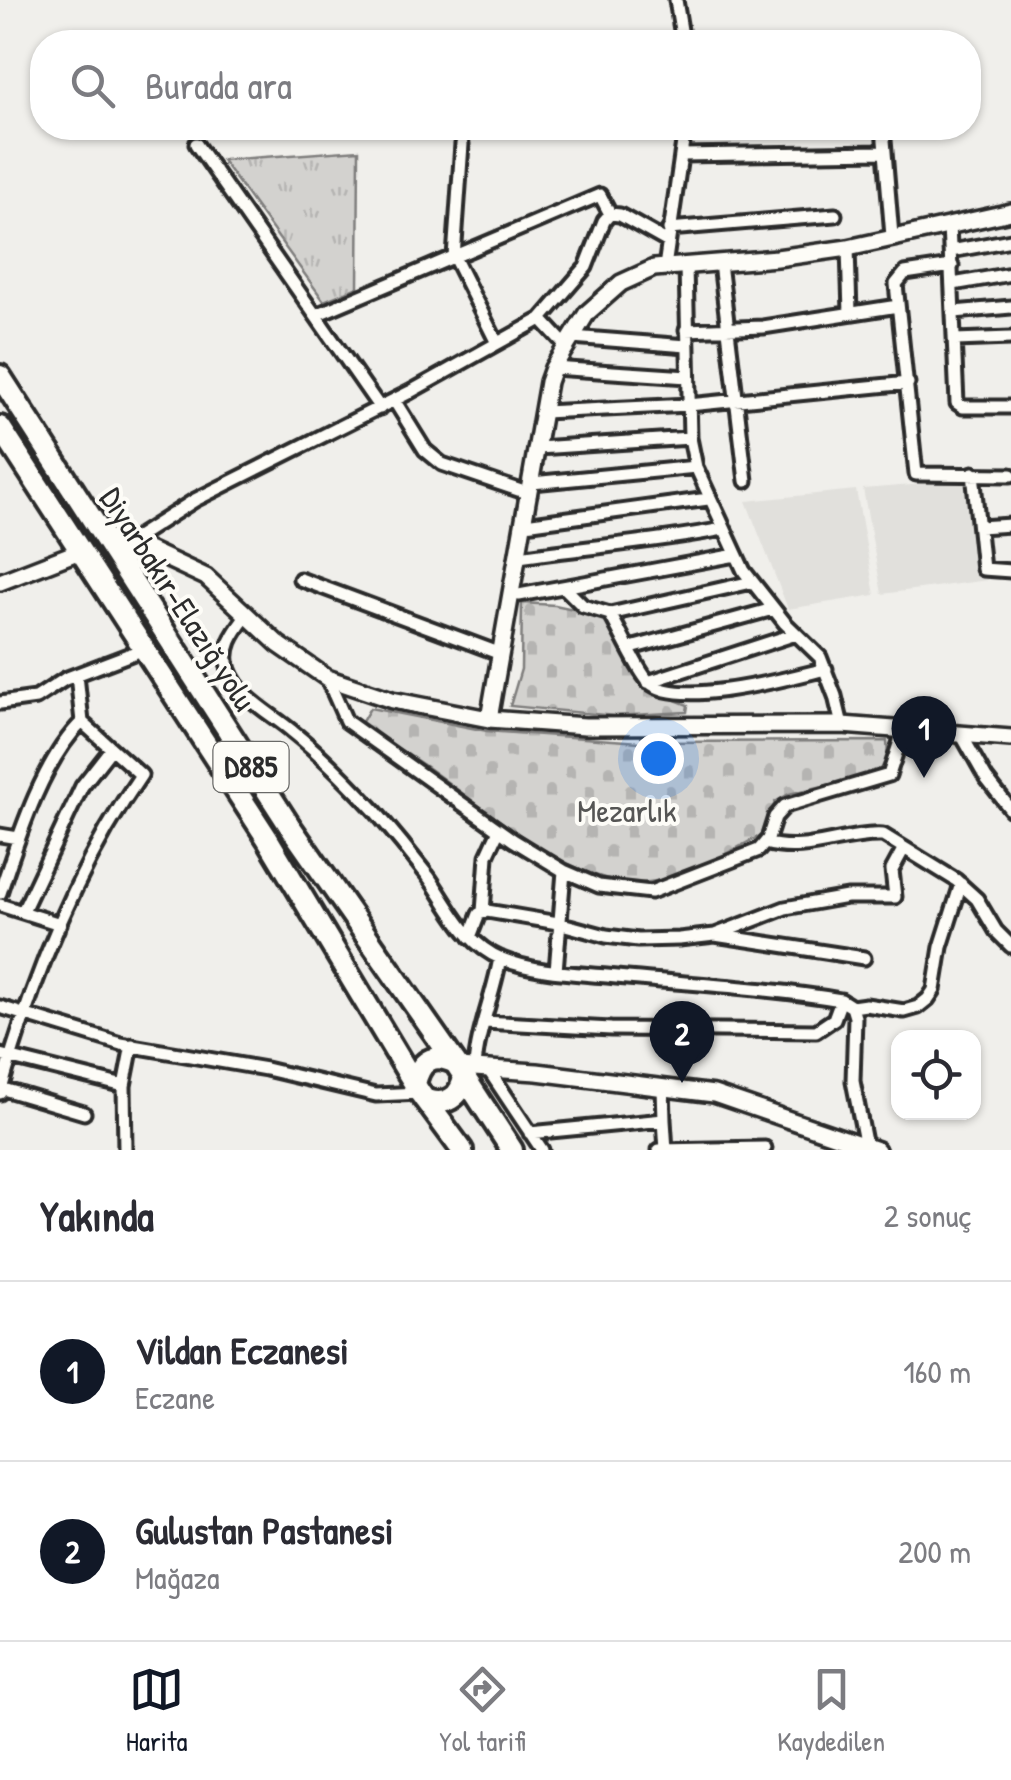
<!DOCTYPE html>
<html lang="tr">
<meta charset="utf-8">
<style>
:root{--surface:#fff;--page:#f7f7f7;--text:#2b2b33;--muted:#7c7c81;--line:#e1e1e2;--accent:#111827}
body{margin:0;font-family:"Patrick Hand",sans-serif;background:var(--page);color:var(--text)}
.controls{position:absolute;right:30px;bottom:30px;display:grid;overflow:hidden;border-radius:20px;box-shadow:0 2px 8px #0004}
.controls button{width:90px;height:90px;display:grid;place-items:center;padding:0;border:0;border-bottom:2px solid var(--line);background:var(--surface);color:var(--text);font:50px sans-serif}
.you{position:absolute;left:658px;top:758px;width:35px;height:35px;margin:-25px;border:8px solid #fff;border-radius:50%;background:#1a73e8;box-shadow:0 0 0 15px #1a73e833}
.badge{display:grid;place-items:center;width:65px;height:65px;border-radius:50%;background:var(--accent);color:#fff;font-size:32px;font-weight:700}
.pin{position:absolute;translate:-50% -82px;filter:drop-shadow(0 2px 5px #0008)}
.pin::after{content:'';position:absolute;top:52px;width:35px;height:30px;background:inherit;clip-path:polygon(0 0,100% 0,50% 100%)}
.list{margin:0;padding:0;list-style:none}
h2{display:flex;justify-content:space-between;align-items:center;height:130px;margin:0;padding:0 40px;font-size:42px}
h2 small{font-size:32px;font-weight:400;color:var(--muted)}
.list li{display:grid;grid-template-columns:65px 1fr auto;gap:30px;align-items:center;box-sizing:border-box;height:180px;padding:0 40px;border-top:2px solid var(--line)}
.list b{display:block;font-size:38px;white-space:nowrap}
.list p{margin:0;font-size:32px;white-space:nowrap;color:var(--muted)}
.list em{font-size:32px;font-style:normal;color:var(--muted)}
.icon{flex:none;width:55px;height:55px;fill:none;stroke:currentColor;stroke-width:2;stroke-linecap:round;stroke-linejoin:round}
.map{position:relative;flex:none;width:1011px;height:1150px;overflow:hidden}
.search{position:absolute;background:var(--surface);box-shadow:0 2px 8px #0004;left:30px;right:30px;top:30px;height:110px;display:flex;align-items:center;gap:25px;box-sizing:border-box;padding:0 35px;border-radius:40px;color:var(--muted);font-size:38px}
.sheet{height:490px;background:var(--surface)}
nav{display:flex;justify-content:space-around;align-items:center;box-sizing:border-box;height:140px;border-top:2px solid var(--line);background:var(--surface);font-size:28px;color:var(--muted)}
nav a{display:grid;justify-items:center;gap:5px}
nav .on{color:var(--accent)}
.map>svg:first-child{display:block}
</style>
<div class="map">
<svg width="1011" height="1150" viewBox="0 0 1011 1150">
<defs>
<pattern id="cemetery-stones" width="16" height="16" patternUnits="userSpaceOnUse" patternTransform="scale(2.5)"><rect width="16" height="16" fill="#d3d2cf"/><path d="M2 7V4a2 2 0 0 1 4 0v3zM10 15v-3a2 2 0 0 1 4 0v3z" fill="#b5b4b2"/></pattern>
<pattern id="park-tufts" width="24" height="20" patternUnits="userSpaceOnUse" patternTransform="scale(2.5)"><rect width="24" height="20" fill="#d3d2cf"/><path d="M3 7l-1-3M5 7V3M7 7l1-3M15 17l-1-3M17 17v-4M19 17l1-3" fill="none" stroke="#b5b4b2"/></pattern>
</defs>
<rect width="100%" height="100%" fill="#f0efeb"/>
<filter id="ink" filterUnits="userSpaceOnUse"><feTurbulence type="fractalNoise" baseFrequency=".01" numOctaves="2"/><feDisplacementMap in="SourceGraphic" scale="20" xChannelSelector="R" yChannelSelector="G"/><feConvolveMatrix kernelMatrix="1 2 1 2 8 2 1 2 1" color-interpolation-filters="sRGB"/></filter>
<g filter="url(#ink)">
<path fill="#e1e0dc" d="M973 480 988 580 882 594 863 489Z
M856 490 875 595 788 609 746 501Z"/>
<path fill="url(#cemetery-stones)" stroke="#7f7e7d" stroke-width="2.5" d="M522 603 555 605 606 616C615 641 633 663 645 688L688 705 687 712 615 716 510 706 521 669Z
M370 708 487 731 640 742 887 741 888 756 879 773 789 794 775 802 763 834C726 854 679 883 636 883 568 883 480 804 425 766 404 751 382 739 360 725Z"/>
<path fill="url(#park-tufts)" stroke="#7f7e7d" stroke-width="2.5" d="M359 150 358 287 324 301 222 160Z"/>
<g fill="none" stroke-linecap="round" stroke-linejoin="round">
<defs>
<path id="street" d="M676 0 683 42
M883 128 892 236
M196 144 380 408
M462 144 454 257 497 343
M681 155 884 152
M949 225 957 403 963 407H1011
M669 229 835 215
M848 248 850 313
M951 251 1011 240
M720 263 746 481
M686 266 690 438 696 467 744 571 785 623 820 657 835 696 842 725
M952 266 905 273 896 284 916 474 1011 475
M665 267 685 128
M953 284 1011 274
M954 312 1011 307
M316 315 600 195 610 214
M541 319 567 347
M686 330 763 327 898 306
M572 337 687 346
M955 340 1011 338
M553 368 688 377
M394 400 425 450 442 464 530 494
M543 412 689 405 908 383
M538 448 690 438
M973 473 983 569 1011 571
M532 483 696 467
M525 524 708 499
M979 527 1011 525
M126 544 195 500 410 392 541 319 586 267 604 221 610 214 620 215 668 242
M519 557C587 547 656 542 723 529
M300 579 501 654
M564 587 583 606 610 614C619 629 639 673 649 682 679 709 788 678 826 669
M519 595 736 555
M610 614 752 582
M247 615C235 631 221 648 229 670 239 698 271 713 293 732 322 755 350 784 375 811 393 832 411 854 428 876 450 907 465 944 502 959 534 972 573 973 607 976 685 984 763 987 841 1000L852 1007 855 1017 853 1081 866 1147
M631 648 773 609
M327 678 346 721 513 840 564 871 599 886 651 892 759 850 768 839 775 817 785 806 889 775 904 729
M648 682 796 634
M0 703 36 698 65 679 144 649
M961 734 986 778 1011 810
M0 835 18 838
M765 843C807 855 842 833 883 835L956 880 977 899 996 931 1011 946
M0 893C18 839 42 761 82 722
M0 905 60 924
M23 911 82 786 111 749
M483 912 487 856 499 830
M715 935 864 958
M470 937 479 914 487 911 558 923 606 936 638 940 679 939 715 935 785 908 847 897H895L892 870 904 848
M556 971 564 871
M0 1007 121 1044 266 1069 376 1095 420 1093
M852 1007 866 1005 904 1011 918 1007 928 999 934 990 941 947 961 884
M484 1022 611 1029 816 1031 834 1019 841 1000
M0 1055 124 1086
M475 1068C477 1031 494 995 500 958
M488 1069 542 1150
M0 1088 84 1113
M0 1093C31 983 75 870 141 775L82 722 77 675
M664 1120 666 1150
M530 1133 664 1120 663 1088
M125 1150 124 1086 132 1045
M659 1150 765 1148"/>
<path id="secondary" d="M101 537 144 548 206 577 278 644 327 678 392 700 489 719 585 726 842 725 1011 738
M0 582 80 551
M489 719 548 382 553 368 587 313 621 283 654 268 777 258 848 248 1011 212
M458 1067 537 1072 714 1094 877 1150"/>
<path id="highway" d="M0 376 289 825 458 1067 512 1150
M0 427 267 838 420 1093 462 1150
M415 1084C420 1061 433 1052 455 1063
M424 1099C445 1107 461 1098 464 1076"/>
</defs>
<use href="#street" stroke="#2b2b2b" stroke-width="19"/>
<use href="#secondary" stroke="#2b2b2b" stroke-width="22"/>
<use href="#highway" stroke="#2b2b2b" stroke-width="28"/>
<use href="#street" stroke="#fdfcf7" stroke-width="11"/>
<use href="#secondary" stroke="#fdfcf7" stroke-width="15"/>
<use href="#highway" stroke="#fdfcf7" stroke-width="20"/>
</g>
</g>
<g text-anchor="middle" stroke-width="8" stroke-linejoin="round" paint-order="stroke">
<rect fill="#fdfcf7" stroke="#6a6a68" stroke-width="2.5" x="213.5" y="742" width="75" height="50" rx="8"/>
<g font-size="30" font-weight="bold" fill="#2b2b2b">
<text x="251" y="777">D885</text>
</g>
<g font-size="32" fill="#2b2b2b" stroke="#fdfcf7">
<text transform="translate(178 599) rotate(57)" y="11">Diyarbakır-Elazığ yolu</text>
</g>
<g font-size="32" fill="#555554" stroke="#fdfcf7">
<text x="627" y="822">Mezarlık</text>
</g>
</g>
</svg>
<div class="controls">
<button><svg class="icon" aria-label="locate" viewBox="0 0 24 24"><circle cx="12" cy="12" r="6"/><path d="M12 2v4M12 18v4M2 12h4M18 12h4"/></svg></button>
</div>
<div class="you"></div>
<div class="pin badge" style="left:924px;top:778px">1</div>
<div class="pin badge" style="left:682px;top:1083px">2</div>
<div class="search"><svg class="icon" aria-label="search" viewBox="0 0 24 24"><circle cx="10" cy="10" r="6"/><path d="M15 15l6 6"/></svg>Burada ara</div>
</div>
<section class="sheet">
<h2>Yakında<small>2 sonuç</small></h2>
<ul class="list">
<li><span class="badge">1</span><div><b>Vildan Eczanesi</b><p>Eczane</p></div><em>160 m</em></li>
<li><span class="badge">2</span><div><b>Gulustan Pastanesi</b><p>Mağaza</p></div><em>200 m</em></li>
</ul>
</section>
<nav>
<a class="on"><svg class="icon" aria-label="map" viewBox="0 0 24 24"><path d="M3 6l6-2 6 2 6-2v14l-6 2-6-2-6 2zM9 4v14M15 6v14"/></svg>Harita</a>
<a><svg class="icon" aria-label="directions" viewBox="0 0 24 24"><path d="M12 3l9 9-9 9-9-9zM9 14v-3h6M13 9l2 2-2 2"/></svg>Yol tarifi</a>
<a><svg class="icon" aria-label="saved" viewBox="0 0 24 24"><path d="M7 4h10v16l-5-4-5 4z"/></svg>Kaydedilen</a>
</nav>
